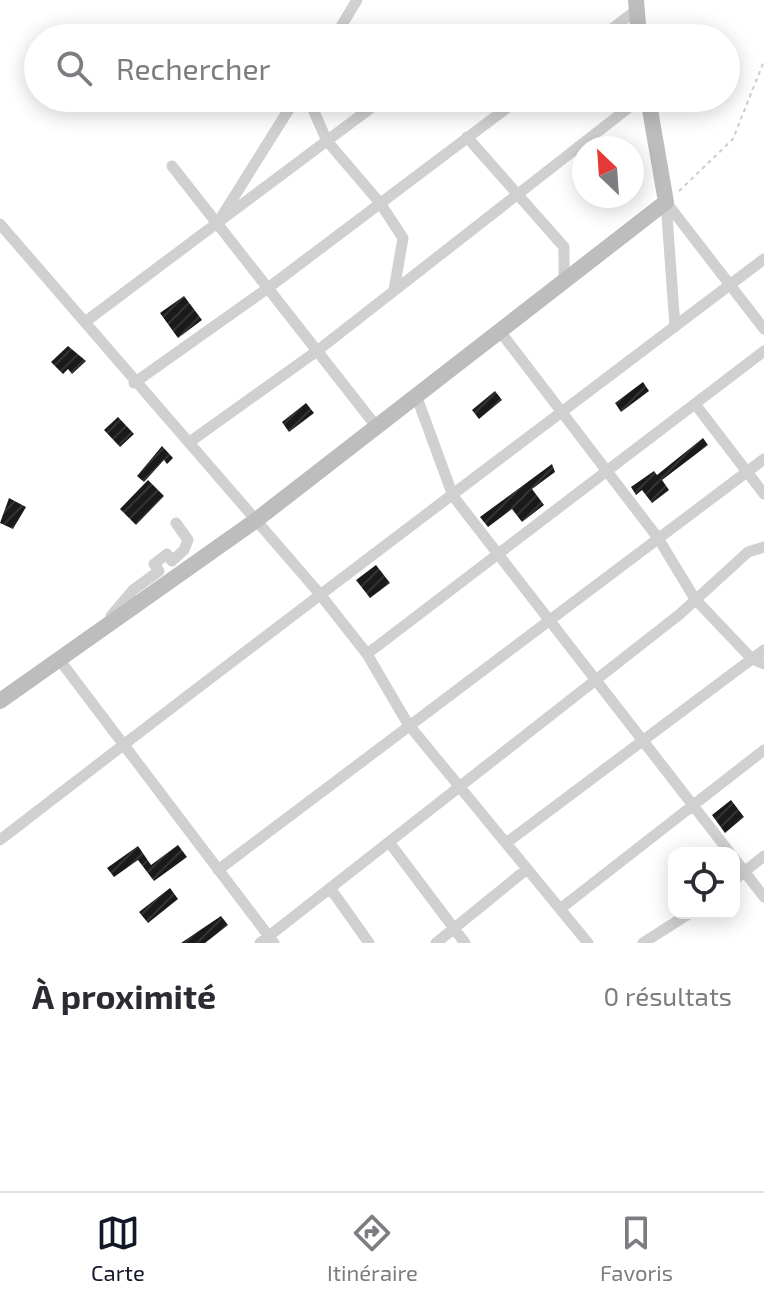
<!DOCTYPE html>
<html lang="fr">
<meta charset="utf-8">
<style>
:root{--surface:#fff;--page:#f7f7f7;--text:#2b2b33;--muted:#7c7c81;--line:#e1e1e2;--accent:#111827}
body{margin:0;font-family:"Exo 2",sans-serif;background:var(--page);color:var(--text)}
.controls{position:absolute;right:24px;bottom:24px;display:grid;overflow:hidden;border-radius:16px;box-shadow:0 4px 20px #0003}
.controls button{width:72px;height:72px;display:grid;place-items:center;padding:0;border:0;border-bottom:2px solid var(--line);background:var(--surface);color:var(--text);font:40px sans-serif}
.compass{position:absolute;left:572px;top:136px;width:72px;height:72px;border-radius:50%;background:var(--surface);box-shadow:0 4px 20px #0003;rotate:335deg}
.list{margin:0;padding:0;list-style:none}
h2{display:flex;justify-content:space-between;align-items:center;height:104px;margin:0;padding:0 32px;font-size:34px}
h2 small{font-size:26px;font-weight:400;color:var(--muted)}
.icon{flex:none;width:44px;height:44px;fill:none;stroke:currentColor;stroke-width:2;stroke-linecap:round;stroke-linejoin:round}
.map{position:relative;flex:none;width:764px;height:943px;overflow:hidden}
.search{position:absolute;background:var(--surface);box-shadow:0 4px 20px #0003;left:24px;right:24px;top:24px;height:88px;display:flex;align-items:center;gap:20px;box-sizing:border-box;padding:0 28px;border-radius:44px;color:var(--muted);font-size:30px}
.sheet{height:248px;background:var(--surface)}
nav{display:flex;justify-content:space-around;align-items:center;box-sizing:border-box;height:112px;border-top:2px solid var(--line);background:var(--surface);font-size:22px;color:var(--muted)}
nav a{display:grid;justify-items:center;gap:4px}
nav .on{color:var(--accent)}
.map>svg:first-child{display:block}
</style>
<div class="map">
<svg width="764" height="943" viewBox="0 0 764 943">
<defs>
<pattern id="building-hatch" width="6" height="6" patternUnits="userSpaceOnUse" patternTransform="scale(2)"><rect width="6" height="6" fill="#1a1a1a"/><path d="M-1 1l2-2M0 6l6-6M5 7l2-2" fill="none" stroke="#333"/></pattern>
</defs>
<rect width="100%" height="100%" fill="#fff"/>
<path fill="url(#building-hatch)" d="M184 296 202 320 178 338 160 313Z
M68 346 86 361 72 374 68 369 63 374 51 362Z
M643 382 649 391 621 412 615 403Z
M495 391 502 400 479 419 472 410Z
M306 403 314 413 289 432 282 422Z
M118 417 134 434 120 447 104 430Z
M703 438 708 445 662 480 669 490 652 503 642 490 636 495 631 487 654 471 657 475Z
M162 446 173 458 167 464 164 460 144 482 137 476Z
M552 464 555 472 532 489 544 505 522 522 512 509 488 527 480 517Z
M148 480 164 496 136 525 120 509Z
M9 498 26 507 13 529 0 523Z
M376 565 390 583 370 598 356 580Z
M731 800 744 817 725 833 712 815Z
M178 845 187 857 154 881 138 860 114 877 107 868 138 846 151 865Z
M170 888 178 899 148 923 139 912Z
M221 916 228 925 205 943H181Z"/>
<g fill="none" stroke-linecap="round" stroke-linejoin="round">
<path stroke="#cdcdcd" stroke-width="2" stroke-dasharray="4 4" stroke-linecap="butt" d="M679 191 733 139 764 61"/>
<path stroke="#d0d0d0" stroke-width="11" d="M334 38 357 0
M464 38 471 32
M600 38 635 11
M308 98 327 141 380 203 403 238 394 290
M467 137 564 247V280
M172 166 376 426
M666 202 764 329
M666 202 675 327
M222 216 296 98
M0 224 319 593 367 654 408 724 588 943
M85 322 384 98
M499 330 658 538 695 599 752 659 764 664
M134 383 268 288 520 98
M416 395 453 496 730 853
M695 404 764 494
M191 441 317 351 641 98
M111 616 133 590 159 571 154 564 167 554 172 561 184 550 188 540 176 523
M367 654 764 351
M58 658 274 943
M0 840C253 644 509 452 764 259
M389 842 465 943
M506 843 764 650
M734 858 764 897
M218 870 764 459
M734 880 764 856
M330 888 369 943
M560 909 764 750
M260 943 680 614 748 552 764 547
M436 943 527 869
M643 943 690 913"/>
<path stroke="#bdbdbd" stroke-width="16" d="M636 0 639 38
M0 701 255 521 666 202 648 98"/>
</g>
</svg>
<div class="controls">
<button><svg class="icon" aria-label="locate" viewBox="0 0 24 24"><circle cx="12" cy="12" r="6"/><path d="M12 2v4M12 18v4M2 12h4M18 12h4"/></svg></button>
</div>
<svg class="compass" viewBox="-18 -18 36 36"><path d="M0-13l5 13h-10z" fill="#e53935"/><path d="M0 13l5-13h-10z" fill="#7c7c81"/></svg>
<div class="search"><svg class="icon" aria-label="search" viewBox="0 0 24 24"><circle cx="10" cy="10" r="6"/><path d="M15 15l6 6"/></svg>Rechercher</div>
</div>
<section class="sheet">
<h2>À proximité<small>0 résultats</small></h2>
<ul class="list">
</ul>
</section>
<nav>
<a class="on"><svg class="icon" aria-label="map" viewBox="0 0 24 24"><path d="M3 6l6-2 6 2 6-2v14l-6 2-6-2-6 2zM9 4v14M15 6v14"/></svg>Carte</a>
<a><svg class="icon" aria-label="directions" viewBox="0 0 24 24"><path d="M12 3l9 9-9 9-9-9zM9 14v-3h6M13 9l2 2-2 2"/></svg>Itinéraire</a>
<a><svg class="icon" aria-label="saved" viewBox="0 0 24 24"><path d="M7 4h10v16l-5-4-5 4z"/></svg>Favoris</a>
</nav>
